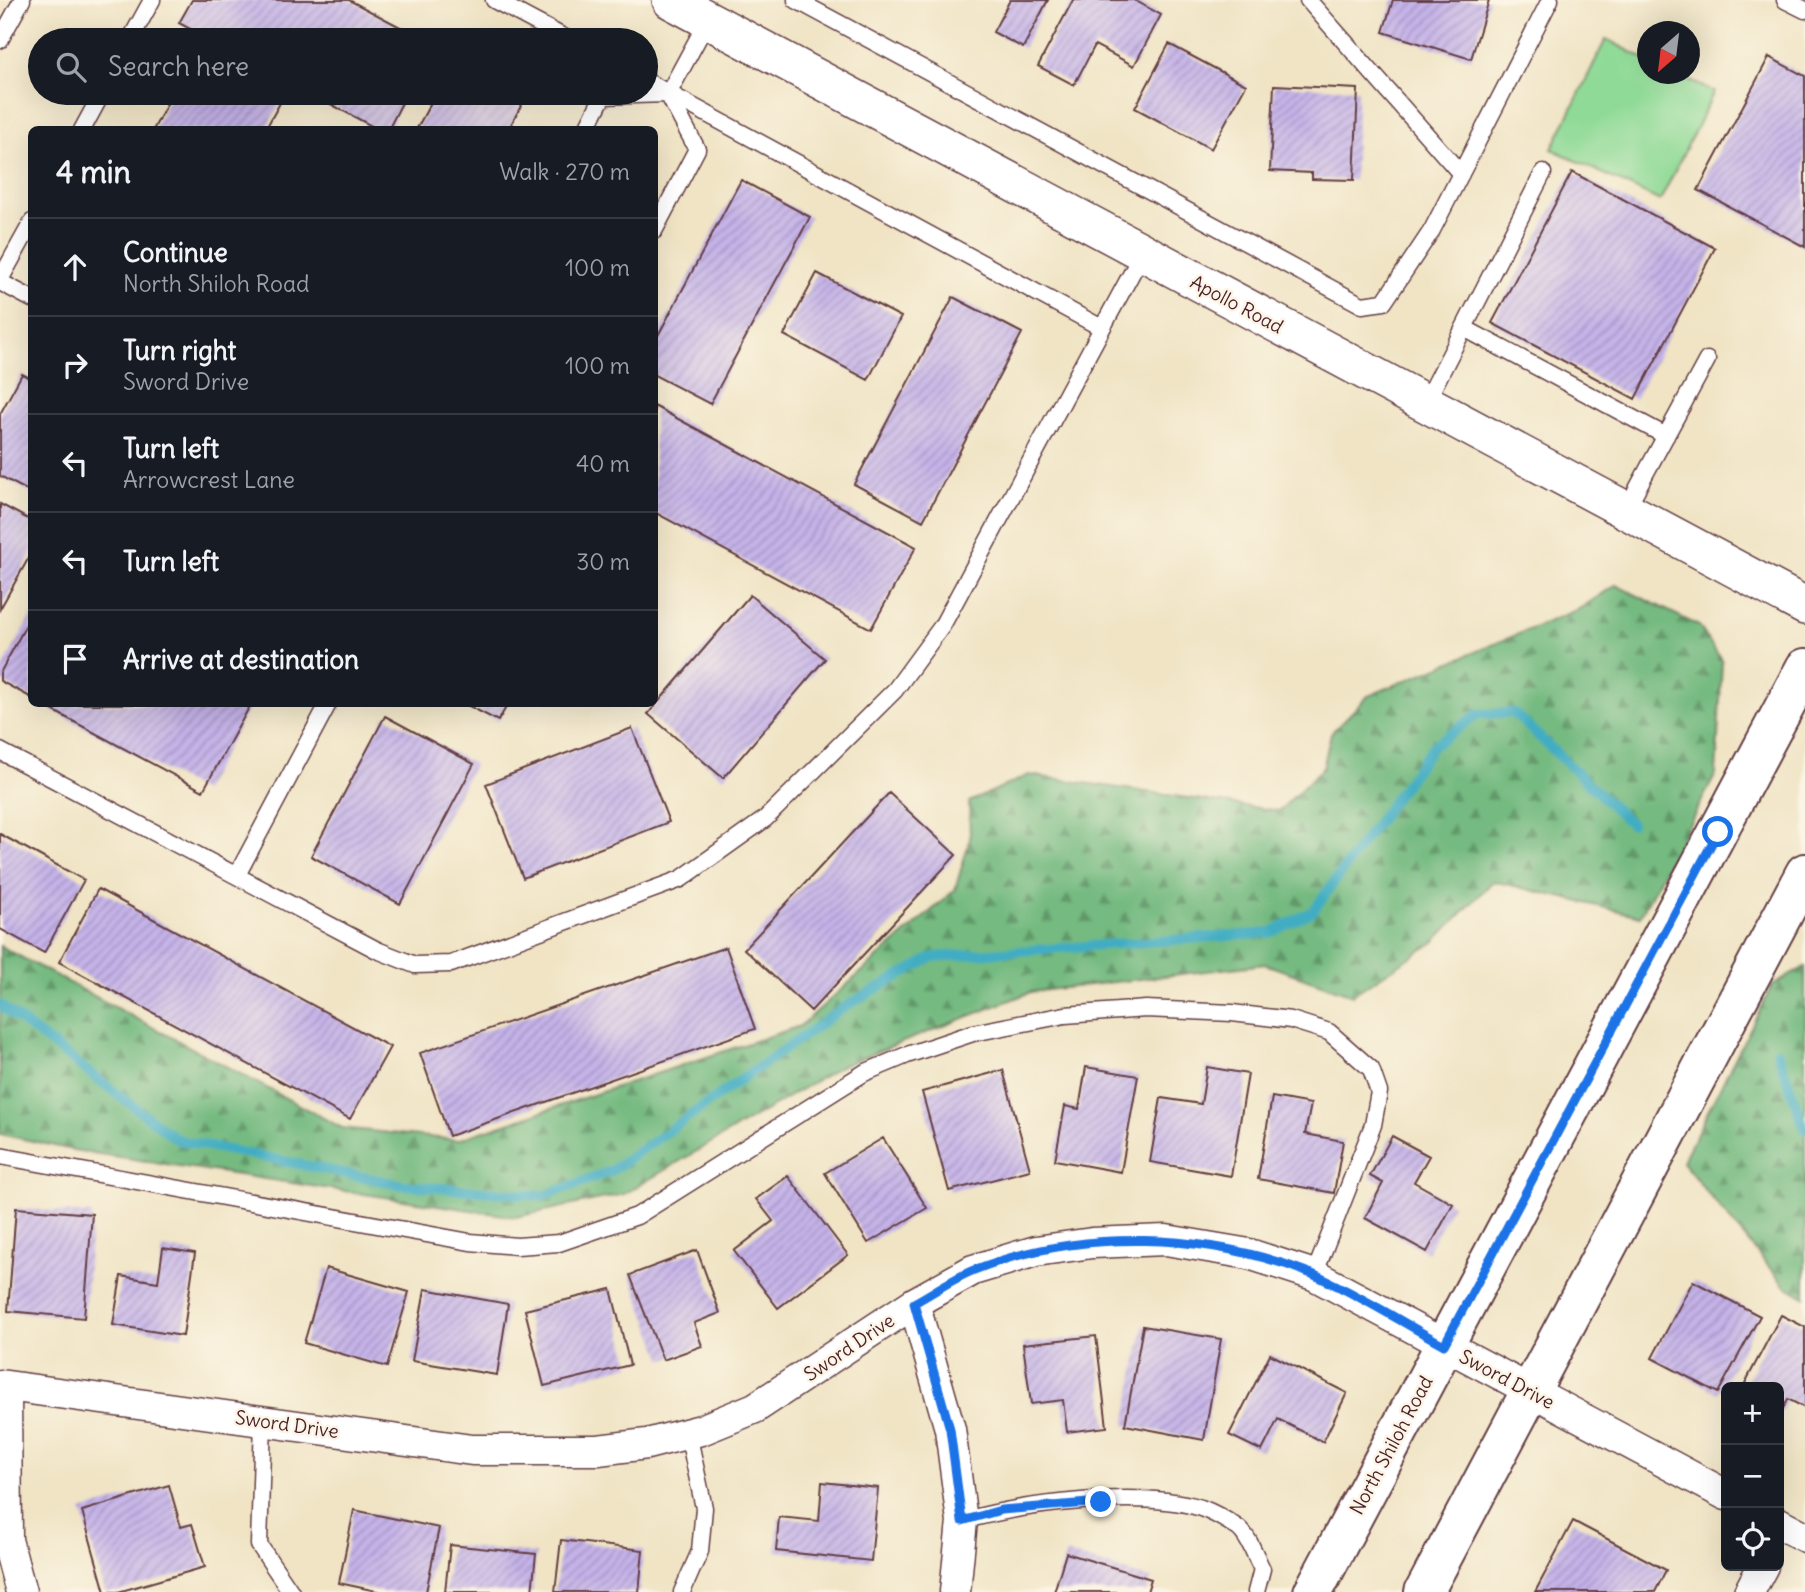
<!DOCTYPE html>
<meta charset="utf-8">
<style>
:root{--surface:#171b24;--page:#20242c;--text:#f1f3f6;--muted:#9ea1a6;--line:#363941}
body{margin:0;font-family:Delius,sans-serif;background:var(--page);color:var(--text)}
.controls{position:absolute;right:21px;bottom:21px;display:grid;overflow:hidden;border-radius:10px;box-shadow:0 7px 28px #0002}
.controls button{width:63px;height:63px;display:grid;place-items:center;padding:0;border:0;border-bottom:2px solid var(--line);background:var(--surface);color:var(--text);font:35px sans-serif}
.compass{position:absolute;left:1637px;top:21px;width:63px;height:63px;border-radius:50%;background:var(--surface);box-shadow:0 7px 28px #0002;rotate:208deg}
.stop{position:absolute;width:21px;height:21px;margin:-16px;border:5px solid #1a73e8;border-radius:50%;background:#fff}
.stop.end{background:#1a73e8;border-color:#fff;box-shadow:0 2px 7px #0008}
.list{margin:0;padding:0;list-style:none}
h2{display:flex;justify-content:space-between;align-items:center;height:91px;margin:0;padding:0 28px;font-size:30px}
h2 small{font-size:23px;font-weight:400;color:var(--muted)}
.list li{display:grid;grid-template-columns:46px 1fr auto;gap:21px;align-items:center;box-sizing:border-box;height:98px;padding:0 28px;border-top:2px solid var(--line)}
.list b{display:block;font-size:26px;white-space:nowrap}
.list p{margin:0;font-size:23px;white-space:nowrap;color:var(--muted)}
.list em{font-size:23px;font-style:normal;color:var(--muted)}
.icon{flex:none;width:38px;height:38px;fill:none;stroke:currentColor;stroke-width:2;stroke-linecap:round;stroke-linejoin:round}
.map{position:relative;flex:none;width:1805px;height:1592px;overflow:hidden}
.search{position:absolute;background:var(--surface);box-shadow:0 7px 28px #0002;left:28px;top:28px;width:630px;height:77px;display:flex;align-items:center;gap:18px;box-sizing:border-box;padding:0 24px;border-radius:38px;color:var(--muted);font-size:26px}
.panel{position:absolute;background:var(--surface);box-shadow:0 7px 28px #0002;left:28px;top:126px;width:630px;height:581px;border-radius:10px}
.map>svg:first-child{display:block}
</style>
<div class="map">
<svg width="1805" height="1592" viewBox="0 0 1805 1592">
<defs>
<pattern id="forest-firs" width="22" height="20" patternUnits="userSpaceOnUse" patternTransform="scale(1.75)"><rect width="22" height="20" fill="#74ba80"/><path d="M5 1l3.5 6h-7zM16 11l3.5 6h-7z" fill="#619769"/></pattern>
<pattern id="building-hatch" width="6" height="6" patternUnits="userSpaceOnUse" patternTransform="scale(1.75)"><rect width="6" height="6" fill="#c5b3e9"/><path d="M-1 1l2-2M0 6l6-6M5 7l2-2" fill="none" stroke="#a291bd"/></pattern>
</defs>
<rect width="100%" height="100%" fill="#fcf5e5"/>
<filter id="ink" filterUnits="userSpaceOnUse"><feTurbulence type="fractalNoise" baseFrequency=".0143" numOctaves="2"/><feDisplacementMap in="SourceGraphic" scale="14" xChannelSelector="R" yChannelSelector="G"/><feConvolveMatrix kernelMatrix="1 2 1 2 8 2 1 2 1" color-interpolation-filters="sRGB"/></filter>
<filter id="wash" filterUnits="userSpaceOnUse"><feTurbulence type="fractalNoise" baseFrequency=".00686" numOctaves="4" result="noise"/><feDisplacementMap in="SourceGraphic" scale="28" xChannelSelector="R" yChannelSelector="G"/><feGaussianBlur stdDeviation="1.57" result="paint"/><feColorMatrix in="noise" values="0 0 0 0 0 0 0 0 0 0 0 0 0 0 0 0 0 1.4 0 .05"/><feComposite in="paint" operator="in"/></filter>
<g filter="url(#wash)">
<rect width="100%" height="100%" fill="#f0e4c5"/>
<path fill="url(#forest-firs)" stroke="#5f6c56" stroke-width="2" d="M1616 585 1699 626 1722 661 1716 774 1640 916 1493 881 1434 942 1352 995 1265 964 1031 992 841 1066 624 1194 516 1217 73 1150 0 1134V946L342 1128 457 1140 800 1026 955 890 970 839 969 802 1029 775 1279 811 1323 768 1331 733 1368 696 1579 609Z
M1805 967V1297L1784 1285 1682 1162 1772 986Z"/>
<path fill="#90da97" stroke="#6d7c61" stroke-width="2" d="M1606 39 1647 60V74H1676L1714 92 1660 201 1552 149Z"/>
<g fill="none" stroke-linecap="round" stroke-linejoin="round">
<path stroke="#43adc2" stroke-width="10" d="M0 1005 178 1140 403 1185 544 1196 611 1171 846 1006 933 957 1270 933 1313 911 1433 746 1478 714 1514 713 1631 824
M1777 1051 1805 1129"/>
</g>
<g id="blocks">
<path fill="url(#building-hatch)" d="M192 0H349L425 40H211L179 23Z
M1010 0H1048L1023 48 993 32Z
M1073 0H1134L1161 15 1134 66 1095 45 1074 85 1038 66Z
M1393 0H1489L1471 59 1383 32Z
M468 33 482 40H464Z
M1169 44 1246 85 1211 149 1135 108Z
M1769 57 1805 76V247L1698 190Z
M1274 85 1358 89 1354 180 1312 179V173L1270 171Z
M173 93H261L280 103 265 130H153Z
M310 93H407L388 130H379Z
M436 93H528L508 130H416Z
M1572 172 1715 248 1635 399 1492 323Z
M741 180 810 217 710 404 654 375V343Z
M817 273 901 317 868 380 784 335Z
M953 297 1022 333 923 521 854 484Z
M22 374 32 379V493L0 476V414Z
M654 406 916 547 871 629 654 512Z
M0 504 32 521V552L0 609Z
M750 595 825 659 723 778 648 714Z
M32 614V698L0 681V673Z
M41 704H251L203 791Z
M465 704H508L498 721Z
M385 716 474 764 400 904 311 856Z
M632 728 669 822 523 878 486 784Z
M889 793 956 855 811 1011 744 949Z
M0 834 84 880 44 953 0 929Z
M98 889 390 1047 350 1119 59 962Z
M726 947 755 1029 449 1136 420 1053Z
M1086 1067 1138 1076 1121 1172 1055 1160 1065 1106 1079 1109Z
M1207 1067 1248 1074 1231 1176 1150 1162 1161 1098 1201 1104Z
M1003 1070 1030 1170 949 1191 922 1092Z
M1272 1097 1311 1104 1305 1134 1343 1141 1334 1193 1258 1179Z
M1392 1136 1429 1156 1414 1182 1453 1204 1427 1252 1365 1218 1383 1183 1370 1176Z
M883 1138 927 1208 868 1243 825 1173Z
M788 1176 848 1255 778 1308 734 1251 773 1221 756 1199Z
M16 1208 92 1214 84 1318 8 1311Z
M163 1248 195 1253 183 1336 113 1325 121 1276 158 1282Z
M697 1250 720 1313 694 1323 702 1346 663 1360 630 1275Z
M326 1268 409 1292 387 1367 304 1343Z
M1693 1281 1760 1316 1718 1393 1652 1358Z
M425 1289 508 1304 497 1375 412 1361Z
M611 1289 630 1365 544 1386 525 1310Z
M1781 1315 1805 1327V1408L1788 1399 1779 1416V1387H1743Z
M1143 1326 1221 1339 1204 1440 1125 1425Z
M1096 1336 1107 1427 1067 1432 1063 1400 1031 1404 1023 1344Z
M1270 1354 1347 1393 1323 1442 1278 1419 1262 1451 1229 1435Z
M822 1482 878 1488 871 1561 776 1551 779 1517 819 1521Z
M169 1485 181 1527 192 1524 205 1567 118 1592H105L82 1511Z
M354 1510 439 1528 426 1592H381L339 1583Z
M1573 1521 1666 1570 1655 1592H1535Z
M561 1540 643 1550 639 1592H555Z
M450 1545 536 1554 532 1592H445Z
M1066 1553 1151 1579 1147 1592H1054Z"/>
</g>
</g>
<g filter="url(#ink)">
<use href="#blocks" fill-opacity="0" stroke="#633d42" stroke-width="2"/>
<g fill="none" stroke-linecap="round" stroke-linejoin="round">
<defs>
<path id="service" d="M494 0 569 40
M796 0 1362 305 1384 302 1432 230 1550 0
M1308 0 1461 174
M1785 0 1805 10
M0 40 22 0
M130 40 152 0
M646 81 1100 327
M668 94 708 20
M82 130 102 93
M586 130 603 96 666 94
M654 231 697 149 668 94
M0 280 32 222
M0 282 32 299
M1464 328 1666 436
M1425 404 1543 173
M1625 511 1707 360
M0 751 377 950 415 965 451 964 681 879 765 819 895 690 942 626 1142 254
M237 875 328 704
M0 1156 470 1242 517 1246 559 1243 637 1216 864 1073 907 1055 973 1033 1065 1015 1146 1009 1232 1013 1291 1020 1329 1032 1371 1069 1379 1092 1373 1125 1314 1275
M263 1421 259 1545 291 1592
M962 1521C1022 1504 1140 1489 1201 1508 1212 1512 1228 1521 1238 1528 1249 1536 1256 1558 1262 1569L1256 1592
M682 1592 700 1551 704 1508 688 1433"/>
<path id="minor" d="M914 1303 950 1429 962 1521 955 1592
M0 1385 472 1450H598L647 1444 701 1430 755 1408 914 1303 973 1270 1036 1251 1092 1243 1166 1240 1249 1254 1314 1275 1726 1495
M6 1386 7 1540 21 1592
M1779 1523 1805 1537
M1749 1592 1763 1566"/>
<path id="tertiary" d="M671 0 1805 606"/>
<path id="secondary" d="M1313 1592 1805 668
M1424 1592 1805 873"/>
</defs>
<use href="#service" stroke="#633d42" stroke-width="19"/>
<use href="#minor" stroke="#633d42" stroke-width="33"/>
<use href="#tertiary" stroke="#633d42" stroke-width="40"/>
<use href="#secondary" stroke="#633d42" stroke-width="42"/>
<use href="#service" stroke="#fff" stroke-width="16"/>
<use href="#minor" stroke="#fff" stroke-width="30"/>
<use href="#tertiary" stroke="#fff" stroke-width="37"/>
<use href="#secondary" stroke="#fff" stroke-width="38"/>
</g>
</g>
<g fill="none" stroke-linecap="round" stroke-linejoin="round" filter="url(#ink)">
<path stroke="#1a73e8" stroke-width="9" d="M1101 1502 1001 1510 962 1521 950 1429 914 1303C934 1292 954 1278 974 1270 1081 1228 1207 1232 1312 1274 1357 1293 1401 1322 1444 1345L1718 832"/>
</g>
<g text-anchor="middle" stroke-width="5" stroke-linejoin="round" paint-order="stroke">
<g font-size="19" fill="#4a1f2b" stroke="#fcf5e5">
<text transform="translate(1237 304) rotate(28)" y="7">Apollo Road</text>
<text transform="translate(849 1347) rotate(-34)" y="7">Sword Drive</text>
<text transform="translate(1507 1379) rotate(28)" y="7">Sword Drive</text>
<text transform="translate(287 1424) rotate(8)" y="7">Sword Drive</text>
<text transform="translate(1391 1445) rotate(-62)" y="7">North Shiloh Road</text>
</g>
</g>
</svg>
<div class="controls">
<button>+</button>
<button>−</button>
<button><svg class="icon" aria-label="locate" viewBox="0 0 24 24"><circle cx="12" cy="12" r="6"/><path d="M12 2v4M12 18v4M2 12h4M18 12h4"/></svg></button>
</div>
<svg class="compass" viewBox="-18 -18 36 36"><path d="M0-13l5 13h-10z" fill="#e53935"/><path d="M0 13l5-13h-10z" fill="#9ea1a6"/></svg>
<div class="stop" style="left:1718px;top:832px"></div>
<div class="stop end" style="left:1101px;top:1502px"></div>
<div class="search"><svg class="icon" aria-label="search" viewBox="0 0 24 24"><circle cx="10" cy="10" r="6"/><path d="M15 15l6 6"/></svg>Search here</div>
<section class="panel">
<h2>4 min<small>Walk · 270 m</small></h2>
<ul class="list">
<li><svg class="icon" aria-label="ahead" viewBox="0 0 24 24"><path d="M12 20V5M6 11l6-6 6 6"/></svg><div><b>Continue</b><p>North Shiloh Road</p></div><em>100 m</em></li>
<li><svg class="icon" aria-label="right" viewBox="0 0 24 24"><path d="M7 20v-9h11M14 6l5 5-5 5"/></svg><div><b>Turn right</b><p>Sword Drive</p></div><em>100 m</em></li>
<li><svg class="icon" aria-label="left" viewBox="0 0 24 24"><path d="M17 20v-9H6M10 6l-5 5 5 5"/></svg><div><b>Turn left</b><p>Arrowcrest Lane</p></div><em>40 m</em></li>
<li><svg class="icon" aria-label="left" viewBox="0 0 24 24"><path d="M17 20v-9H6M10 6l-5 5 5 5"/></svg><div><b>Turn left</b></div><em>30 m</em></li>
<li><svg class="icon" aria-label="arrive" viewBox="0 0 24 24"><path d="M6 21V4h12l-3 4 3 4H6"/></svg><div><b>Arrive at destination</b></div></li>
</ul>
</section>
</div>
